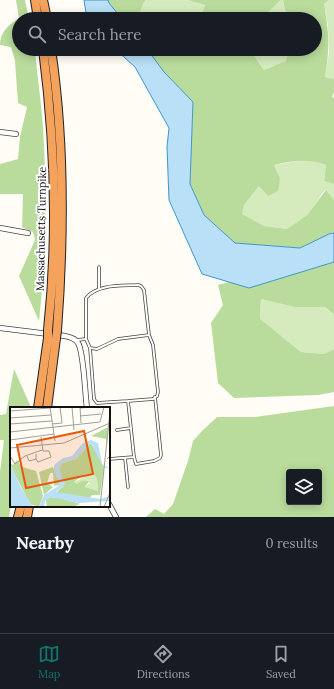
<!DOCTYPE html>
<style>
:root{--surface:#171b24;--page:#20242c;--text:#f1f3f6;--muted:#9ea1a6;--line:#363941;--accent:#0f766e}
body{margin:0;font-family:Lora,serif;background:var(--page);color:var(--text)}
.controls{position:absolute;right:12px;bottom:12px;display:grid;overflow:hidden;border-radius:4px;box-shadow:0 2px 10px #0003}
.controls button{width:36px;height:36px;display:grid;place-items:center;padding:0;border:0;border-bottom:1px solid var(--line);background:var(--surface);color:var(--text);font:20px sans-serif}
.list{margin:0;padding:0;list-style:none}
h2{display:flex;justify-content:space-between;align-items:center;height:52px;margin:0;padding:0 16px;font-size:17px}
h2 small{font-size:13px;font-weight:400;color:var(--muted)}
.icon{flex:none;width:22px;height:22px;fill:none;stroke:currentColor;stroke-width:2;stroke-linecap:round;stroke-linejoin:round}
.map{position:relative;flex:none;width:334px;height:517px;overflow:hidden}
.search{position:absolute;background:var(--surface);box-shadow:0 2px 10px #0003;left:12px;right:12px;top:12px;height:44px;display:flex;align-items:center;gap:10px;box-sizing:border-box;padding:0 14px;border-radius:22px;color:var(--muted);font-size:15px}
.sheet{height:116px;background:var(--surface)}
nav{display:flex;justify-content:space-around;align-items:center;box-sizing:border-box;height:56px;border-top:1px solid var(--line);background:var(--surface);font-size:11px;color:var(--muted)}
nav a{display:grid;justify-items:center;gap:2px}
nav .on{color:var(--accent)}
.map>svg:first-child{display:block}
</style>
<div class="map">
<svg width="334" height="517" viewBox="0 0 334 517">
<rect width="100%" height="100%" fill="#fffdf5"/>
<path fill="#d5ebbd" d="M146 0H187L205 5 201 16V19H138L143 4Z
M281 0H283L287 19H261Z
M329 0H334V79L325 77 329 53 328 25 324 4Z
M246 49H289L287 61 264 70 252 53Z
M303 160 317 161 326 165 324 181 334 184V200L325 190 307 215 287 229 264 226 241 214 244 205 259 186 280 178 274 165Z
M261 299 294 307H325L332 314 334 313V349L324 354 301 352 260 320Z"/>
<path fill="#b9dc9c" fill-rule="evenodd" d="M16 0H25L29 19H19V49H35C37 75 41 101 43 127 47 192 46 257 39 321L19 276 35 240 33 232 22 227 23 194H0V164L18 159 20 137 27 107 18 103 15 61 11 47 0 45C0 31 9 25 19 18Z
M108 0H146L143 4 138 19H122L109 3Z
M187 0H281L261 19H201V16L205 5Z
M283 0H329L324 4C329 32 330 49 325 77L334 79V92L332 97 334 98V184L324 181 326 165C309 158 292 161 274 165L280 178 278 191 268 196 259 186 244 205 242 214 264 226 287 229 307 215 326 190 334 200V233L329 234 300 248 235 243 204 215 190 184 193 102 164 72 147 49H246L252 53 264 70 286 61 289 49H315V19H287Z
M334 262V313L333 314 325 307H294L261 299 260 319 301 352 324 354 334 349V392L318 395 234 398 218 383 211 323 223 305 218 285 230 282 249 288Z
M14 369 30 405V408H11V506L9 517H0V472L4 440H0V415L6 414Z
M334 406V517H146L155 509 164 514 173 504 188 461 193 441 202 431 217 417H255ZM289 472H319V502H289Z"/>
<path fill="#b9e0f7" stroke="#3f96cf" d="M84 0H108L109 3 122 19H87Z
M115 49H147L164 72 193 102 190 184 204 215 235 243 300 248 329 234 334 233V262L249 288 202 274 169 200 167 147 169 128 135 67Z"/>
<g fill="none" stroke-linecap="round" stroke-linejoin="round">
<defs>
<path id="service" d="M99 267V288
M86 339 90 348 97 349 118 339 149 335
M77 340 86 339V298C97 284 121 286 138 285L141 286 144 290 149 335 153 345 158 392 157 396 153 399 128 401
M90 348 94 399 97 403 128 401 134 457 109 459
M117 430 131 428
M134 457 136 464 154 461 160 458 161 455 155 397
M125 458 128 487"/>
<path id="minor" d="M0 132 16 134
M0 228 28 233
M0 328 65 336C70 337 76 339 78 343 84 352 85 395 87 408
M109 504 116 517"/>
<path id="motorway" d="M35 0 38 19
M43 0 47 19
M43 49C55 142 58 237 48 330
M51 49C65 142 64 237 57 331
M38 408 48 338
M47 408 56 338
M18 517 21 506
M27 517 29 506"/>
</defs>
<use href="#service" stroke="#444" stroke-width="3.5"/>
<use href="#minor" stroke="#444" stroke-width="6"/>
<use href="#motorway" stroke="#222" stroke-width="10"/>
<use href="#service" stroke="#fff" stroke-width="2"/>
<use href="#minor" stroke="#fff" stroke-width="4.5"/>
<use href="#motorway" stroke="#f5a25d" stroke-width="8"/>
<defs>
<path id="motorway-bridge" d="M48 338V330
M56 338 57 331"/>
</defs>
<use href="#motorway-bridge" stroke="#222" stroke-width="10" stroke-linecap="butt"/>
<use href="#motorway-bridge" stroke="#f5a25d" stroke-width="8"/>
</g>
<g text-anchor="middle" stroke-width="4" stroke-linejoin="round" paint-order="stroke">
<g font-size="11" fill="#111" stroke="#fff">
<text transform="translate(41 229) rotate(-89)" y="4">Massachusetts Turnpike</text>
</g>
</g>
<g transform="translate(10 407)">
<rect width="100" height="100" fill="#fffdf5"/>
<path d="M83 66 87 71 88 84 75 80 80 76 76 74 67 78 64 75Z" fill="#d5ebbd"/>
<path d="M98 20 97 38 96 32 81 29ZM81 36 94 60 90 88H82L80 91 46 86 53 79 49 61 52 56 66 52ZM83 66 87 71 88 84 75 80 79 74H71L67 77 64 75 73 68ZM7 53 12 60 26 64 33 89 29 100 20 97 4 66 0 56 3 58ZM43 60 50 78 44 79 43 66H40L37 76 43 80 34 88 29 65ZM40 90 55 92 70 97 62 100H37L36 93Z" fill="#b9dc9c" fill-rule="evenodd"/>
<path d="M81 33 88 36 92 57 100 62 93 60 81 36 66 52 52 56 49 61 55 77 46 85 90 92 100 89V94L68 96 41 90 35 94 34 100H29L34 88 50 78 44 64V58L53 51 62 49 73 36ZM0 56 11 81 23 100H0Z" fill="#b9e0f7"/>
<path fill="none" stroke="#a09f9a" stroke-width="1" d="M40 0 45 34M62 0 64 23M70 0 71 16M70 1 82 0M0 4 40 1M70 9 91 7M0 11 41 8M0 17 42 14M42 17 52 16 50 0M0 25 90 15 94 0M0 33 44 27M0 41 54 36 100 16M0 49 5 57 15 49 32 43M17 49 19 54 26 52V47M26 52 28 55 41 50 39 44H33L31 30M97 52 100 49V29M90 100 100 5M94 100 100 86"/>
<path fill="#e8590c" fill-opacity="0.15" stroke="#e8590c" stroke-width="2" d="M74 24 83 67 16 81 7 38Z"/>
<rect width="100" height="100" fill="none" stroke="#111" stroke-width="2"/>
</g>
</svg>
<div class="controls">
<button><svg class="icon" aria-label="layers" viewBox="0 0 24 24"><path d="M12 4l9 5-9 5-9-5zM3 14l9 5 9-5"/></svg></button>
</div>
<div class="search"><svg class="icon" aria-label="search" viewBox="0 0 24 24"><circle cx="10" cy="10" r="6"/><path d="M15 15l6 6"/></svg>Search here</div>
</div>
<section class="sheet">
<h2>Nearby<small>0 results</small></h2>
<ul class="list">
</ul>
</section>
<nav>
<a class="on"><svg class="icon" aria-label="map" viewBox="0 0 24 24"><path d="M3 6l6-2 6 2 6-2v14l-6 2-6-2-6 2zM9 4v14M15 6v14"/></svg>Map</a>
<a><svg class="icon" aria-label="directions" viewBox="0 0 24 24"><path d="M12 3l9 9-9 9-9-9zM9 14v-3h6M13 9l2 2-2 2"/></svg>Directions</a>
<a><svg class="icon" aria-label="saved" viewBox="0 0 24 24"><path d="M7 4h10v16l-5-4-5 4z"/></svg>Saved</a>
</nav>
